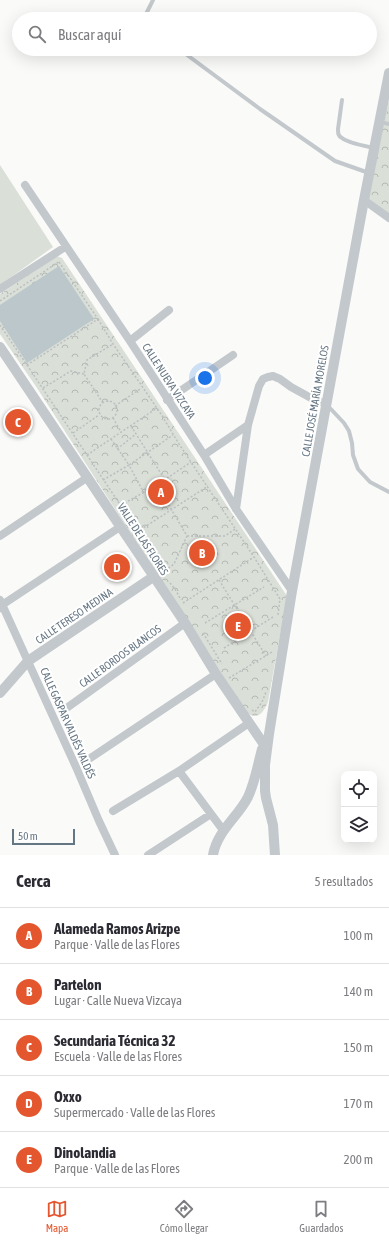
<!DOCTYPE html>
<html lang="es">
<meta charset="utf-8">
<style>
:root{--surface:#fff;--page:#f7f7f7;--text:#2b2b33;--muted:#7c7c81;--line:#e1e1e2;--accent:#e4572e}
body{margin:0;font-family:"Asap Condensed",sans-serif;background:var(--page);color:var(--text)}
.controls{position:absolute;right:12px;bottom:12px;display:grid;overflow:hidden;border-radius:8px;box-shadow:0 4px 16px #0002}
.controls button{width:36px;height:36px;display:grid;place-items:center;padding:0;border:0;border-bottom:1px solid var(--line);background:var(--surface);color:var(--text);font:20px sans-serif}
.scale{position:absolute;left:12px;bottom:10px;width:63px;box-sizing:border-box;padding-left:4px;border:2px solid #657683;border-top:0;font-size:11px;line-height:14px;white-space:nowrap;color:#657683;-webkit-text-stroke:3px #fff;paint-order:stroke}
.you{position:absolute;left:205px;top:378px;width:14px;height:14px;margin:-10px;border:3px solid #fff;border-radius:50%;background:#1a73e8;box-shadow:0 0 0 6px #1a73e833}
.badge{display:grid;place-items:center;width:26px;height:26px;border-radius:50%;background:var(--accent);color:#fff;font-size:13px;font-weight:700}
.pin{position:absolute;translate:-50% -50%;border:2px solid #fff;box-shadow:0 1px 4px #0006}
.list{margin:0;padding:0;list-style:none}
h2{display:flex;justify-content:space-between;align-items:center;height:52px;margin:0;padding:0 16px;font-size:17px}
h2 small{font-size:13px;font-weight:400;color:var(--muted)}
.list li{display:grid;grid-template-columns:26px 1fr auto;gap:12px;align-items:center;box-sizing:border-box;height:56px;padding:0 16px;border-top:1px solid var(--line)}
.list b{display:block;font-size:15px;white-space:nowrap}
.list p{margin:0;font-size:13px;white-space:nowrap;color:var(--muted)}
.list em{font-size:13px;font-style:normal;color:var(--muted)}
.icon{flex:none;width:22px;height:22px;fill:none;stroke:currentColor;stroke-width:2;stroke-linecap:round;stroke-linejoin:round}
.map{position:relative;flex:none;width:389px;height:855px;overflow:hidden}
.search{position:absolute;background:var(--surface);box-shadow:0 4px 16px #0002;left:12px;right:12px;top:12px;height:44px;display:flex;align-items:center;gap:10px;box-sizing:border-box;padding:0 14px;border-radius:22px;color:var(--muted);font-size:15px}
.sheet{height:332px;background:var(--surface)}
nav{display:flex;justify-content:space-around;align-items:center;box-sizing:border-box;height:56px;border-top:1px solid var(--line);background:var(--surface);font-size:11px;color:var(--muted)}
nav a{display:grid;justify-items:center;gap:2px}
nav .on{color:var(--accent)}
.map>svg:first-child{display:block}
</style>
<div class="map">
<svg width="389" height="855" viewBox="0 0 389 855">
<defs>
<pattern id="park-crowns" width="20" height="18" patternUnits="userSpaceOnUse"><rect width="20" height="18" fill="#dadfd7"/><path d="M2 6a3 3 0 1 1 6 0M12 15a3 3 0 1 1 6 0" fill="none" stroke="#b4b9b4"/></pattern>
</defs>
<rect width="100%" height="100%" fill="#fafaf8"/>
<path fill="#dadfd7" d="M0 165 53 247 0 285Z"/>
<path fill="url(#park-crowns)" d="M389 99V214L368 198Z
M57 256 62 258 287 596 268 702C263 713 258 721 246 712L37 388 0 334V294Z"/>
<path fill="#bbc7cb" d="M59 266 94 319 27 363 0 321V305Z"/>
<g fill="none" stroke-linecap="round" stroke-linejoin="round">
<path stroke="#bbbfc2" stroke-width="1.5" stroke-dasharray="2 2" stroke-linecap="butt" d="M0 301 60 261
M98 319 113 344 161 414 179 444 254 557 280 599 278 615
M0 325 27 365 98 319 59 262
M27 365 121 506 145 545
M43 388 71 371 84 374
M99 410a9 9 0 1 1 18 0a9 9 0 1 1-18 0Z
M103 403 84 374 87 360 113 344
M115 406 140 389
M113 418 121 432
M131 426 165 480
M73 433 99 415
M111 439 129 465 173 435
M117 449 136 434
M87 455 157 408
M103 480 129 465 144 493
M157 485 191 462
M121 505 157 485 187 536
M137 532 208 486
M187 536H225L235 529
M162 573 174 564 187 536
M219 580 266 656
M170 583 175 589 181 600
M183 603 254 557
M205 623 264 587
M203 633 222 664
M224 648 273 617
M229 678 272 652
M252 710 255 712 262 702 266 692"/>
<path stroke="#c3c8cc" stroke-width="4" d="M148 19 147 12 153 0
M179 49 260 109 335 161 369 173
M342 100 338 129C338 133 338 136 342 138 348 143 365 146 374 148
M380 122 389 124
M328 406 344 423 349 431 352 443 353 455 358 469 370 482 389 492"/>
<path stroke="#c3c8cc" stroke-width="8" d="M25 185 130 341 204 455 236 509 292 591
M364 200 389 218
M0 289 65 247
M130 341 169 310
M167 400 233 355
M204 455 248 425
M236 509 248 425 259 386 263 379 268 377 273 376 280 379 291 387 311 398 326 404
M0 536 88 477
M0 600 76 767 99 821 115 855
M0 608 2 605 120 527
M68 707 185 623
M89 759 216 674
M179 771 223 830
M113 811 179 771 249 723
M148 855 211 814"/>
<path stroke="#c3c8cc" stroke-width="10" d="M0 347 185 623 216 674 267 749
M0 693 28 661 153 577
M213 855C217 831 238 817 248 797 255 782 258 764 262 749
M275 855 273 825 266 798 265 791V765L269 734 292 591 364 200 389 73"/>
</g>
<g text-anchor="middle" stroke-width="4" stroke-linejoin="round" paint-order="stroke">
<g font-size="11" fill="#657683" stroke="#fff">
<text transform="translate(169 381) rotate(57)" y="4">CALLE NUEVA VIZCAYA</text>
<text transform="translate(315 401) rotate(-80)" y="4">CALLE JOSÉ MARÍA MORELOS</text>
<text transform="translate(143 539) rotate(57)" y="4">VALLE DE LAS FLORES</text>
<text transform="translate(74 616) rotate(-34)" y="4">CALLE TERESO MEDINA</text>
<text transform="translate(120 656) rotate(-36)" y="4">CALLE BORDOS BLANCOS</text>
<text transform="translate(68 723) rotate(66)" y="4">CALLE GASPAR VALDÉS VALDÉS</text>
</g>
</g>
</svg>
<div class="controls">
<button><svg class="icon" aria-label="locate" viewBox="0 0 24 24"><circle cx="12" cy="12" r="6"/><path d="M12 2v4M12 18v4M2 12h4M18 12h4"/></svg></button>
<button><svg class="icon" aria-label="layers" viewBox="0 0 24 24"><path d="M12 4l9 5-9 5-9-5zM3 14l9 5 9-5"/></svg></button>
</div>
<div class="scale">50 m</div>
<div class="you"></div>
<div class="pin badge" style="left:161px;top:492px">A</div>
<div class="pin badge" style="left:202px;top:553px">B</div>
<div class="pin badge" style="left:18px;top:422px">C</div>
<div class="pin badge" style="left:117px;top:567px">D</div>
<div class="pin badge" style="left:238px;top:626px">E</div>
<div class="search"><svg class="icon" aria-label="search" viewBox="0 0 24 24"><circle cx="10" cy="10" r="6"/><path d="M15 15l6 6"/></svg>Buscar aquí</div>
</div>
<section class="sheet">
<h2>Cerca<small>5 resultados</small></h2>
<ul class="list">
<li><span class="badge">A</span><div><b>Alameda Ramos Arizpe</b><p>Parque · Valle de las Flores</p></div><em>100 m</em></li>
<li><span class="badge">B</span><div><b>Partelon</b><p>Lugar · Calle Nueva Vizcaya</p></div><em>140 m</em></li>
<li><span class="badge">C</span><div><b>Secundaria Técnica 32</b><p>Escuela · Valle de las Flores</p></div><em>150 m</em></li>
<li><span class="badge">D</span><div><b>Oxxo</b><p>Supermercado · Valle de las Flores</p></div><em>170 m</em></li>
<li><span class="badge">E</span><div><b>Dinolandia</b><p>Parque · Valle de las Flores</p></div><em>200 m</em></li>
</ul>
</section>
<nav>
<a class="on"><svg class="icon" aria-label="map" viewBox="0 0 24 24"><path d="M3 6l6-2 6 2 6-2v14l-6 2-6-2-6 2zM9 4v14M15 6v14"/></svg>Mapa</a>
<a><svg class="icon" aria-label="directions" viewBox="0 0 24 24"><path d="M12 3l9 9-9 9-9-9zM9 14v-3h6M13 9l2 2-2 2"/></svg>Cómo llegar</a>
<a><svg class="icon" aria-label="saved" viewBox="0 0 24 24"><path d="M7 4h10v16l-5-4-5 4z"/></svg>Guardados</a>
</nav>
